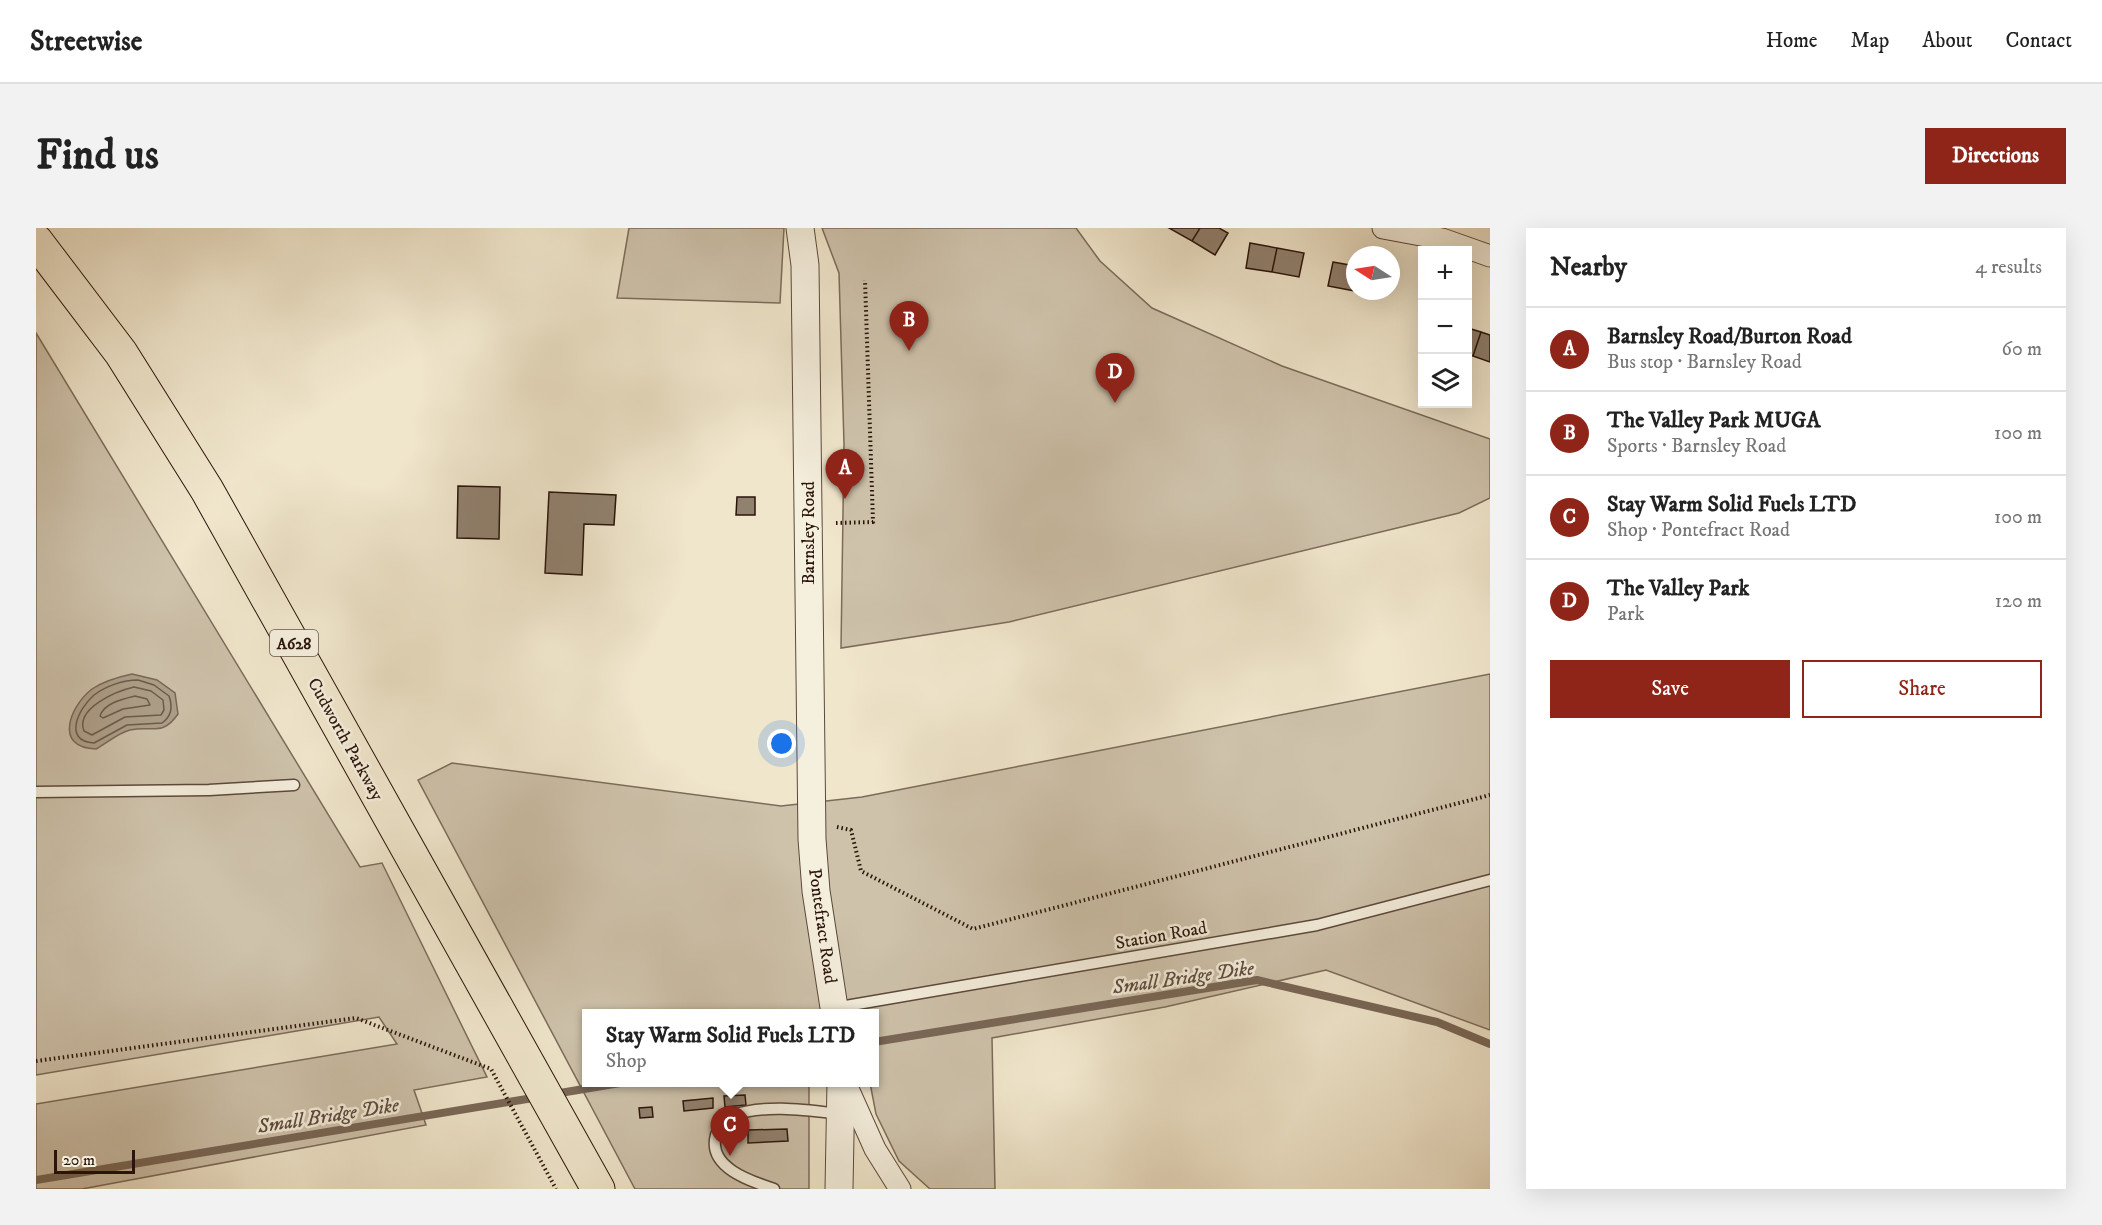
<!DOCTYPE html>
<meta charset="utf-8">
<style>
:root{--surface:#fff;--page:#f2f2f2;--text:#222;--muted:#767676;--line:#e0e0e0;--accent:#8f2418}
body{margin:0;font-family:"IM FELL DW Pica",serif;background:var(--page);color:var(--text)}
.controls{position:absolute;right:18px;top:18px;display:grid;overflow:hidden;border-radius:0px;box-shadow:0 6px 24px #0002}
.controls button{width:54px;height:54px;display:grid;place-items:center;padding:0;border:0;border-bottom:2px solid var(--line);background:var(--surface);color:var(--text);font:30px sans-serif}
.compass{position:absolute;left:1310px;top:18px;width:54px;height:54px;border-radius:50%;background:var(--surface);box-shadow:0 6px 24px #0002;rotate:282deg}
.scale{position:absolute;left:18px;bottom:15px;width:81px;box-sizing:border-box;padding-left:6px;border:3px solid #2a140b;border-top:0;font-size:16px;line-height:21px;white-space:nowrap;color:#2a140b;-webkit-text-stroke:4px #f5efde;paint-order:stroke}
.you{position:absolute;left:746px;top:516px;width:21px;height:21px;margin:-15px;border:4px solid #fff;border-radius:50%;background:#1a73e8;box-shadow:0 0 0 9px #1a73e833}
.badge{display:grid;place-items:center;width:39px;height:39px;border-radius:50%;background:var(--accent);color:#fff;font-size:20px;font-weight:700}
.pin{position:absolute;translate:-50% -50px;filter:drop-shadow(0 2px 3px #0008)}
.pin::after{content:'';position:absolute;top:32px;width:21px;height:18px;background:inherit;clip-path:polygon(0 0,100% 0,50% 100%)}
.popup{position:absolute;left:546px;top:781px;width:297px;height:78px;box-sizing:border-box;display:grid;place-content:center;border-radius:0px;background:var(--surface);filter:drop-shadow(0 2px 4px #0005);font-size:20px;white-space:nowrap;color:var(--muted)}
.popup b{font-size:22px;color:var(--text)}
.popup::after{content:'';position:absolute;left:50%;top:100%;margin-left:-12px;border:12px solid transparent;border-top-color:var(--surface)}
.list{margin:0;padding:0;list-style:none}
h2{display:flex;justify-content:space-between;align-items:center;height:78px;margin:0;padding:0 24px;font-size:26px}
h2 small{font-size:20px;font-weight:400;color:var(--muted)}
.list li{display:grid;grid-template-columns:39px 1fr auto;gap:18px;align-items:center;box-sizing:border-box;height:84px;padding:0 24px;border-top:2px solid var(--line)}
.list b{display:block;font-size:22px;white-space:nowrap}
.list p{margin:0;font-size:20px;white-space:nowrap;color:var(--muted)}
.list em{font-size:20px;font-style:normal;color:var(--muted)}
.actions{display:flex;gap:12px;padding:18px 24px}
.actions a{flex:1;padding:14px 0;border:2px solid var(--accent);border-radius:0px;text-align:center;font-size:21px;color:var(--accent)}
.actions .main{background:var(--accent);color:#fff}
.icon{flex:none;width:33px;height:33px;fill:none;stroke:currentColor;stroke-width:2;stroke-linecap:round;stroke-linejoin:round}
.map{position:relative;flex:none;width:1454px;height:961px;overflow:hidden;border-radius:0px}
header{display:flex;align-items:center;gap:36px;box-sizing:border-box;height:84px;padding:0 30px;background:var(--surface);border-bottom:2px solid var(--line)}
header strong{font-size:28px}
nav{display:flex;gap:33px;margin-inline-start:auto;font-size:21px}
.intro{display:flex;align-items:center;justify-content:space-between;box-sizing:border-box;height:144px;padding:0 36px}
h1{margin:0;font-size:42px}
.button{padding:15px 27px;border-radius:0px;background:var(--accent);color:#fff;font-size:21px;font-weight:700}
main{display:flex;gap:36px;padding:0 36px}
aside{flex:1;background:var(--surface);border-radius:0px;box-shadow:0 6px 24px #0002}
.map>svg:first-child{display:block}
</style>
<header>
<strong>Streetwise</strong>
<nav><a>Home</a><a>Map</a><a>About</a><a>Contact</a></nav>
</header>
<div class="intro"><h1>Find us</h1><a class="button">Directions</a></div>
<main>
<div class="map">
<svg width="1454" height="961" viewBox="0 0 1454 961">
<rect width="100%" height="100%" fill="#f0e6cc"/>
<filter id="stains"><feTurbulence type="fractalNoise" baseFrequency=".00333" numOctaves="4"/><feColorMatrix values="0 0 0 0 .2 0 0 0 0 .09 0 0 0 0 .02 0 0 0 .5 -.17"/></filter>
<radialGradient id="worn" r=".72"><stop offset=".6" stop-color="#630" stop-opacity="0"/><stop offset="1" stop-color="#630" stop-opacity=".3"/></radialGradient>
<path fill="#cec2ab" stroke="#7c6b5b" stroke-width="1.5" d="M593 0H748L744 75 581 70Z
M786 0H1040L1064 33 1116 80 1246 138 1454 211V270L1423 285 973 394 805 420 808 216 803 45Z
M0 105 324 639 346 635 451 849 378 862 390 897 46 961H0V876L361 816 343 789 0 847Z
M1454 446V802L1290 742 1129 779 956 810 959 961H894L863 933 840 886 834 855 838 854V786H550V854L773 855V961H599L382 552 416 535 745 578 826 569Z"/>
<path fill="#ad9f8a" stroke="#796757" stroke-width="1.5" d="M96 446 121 452 139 465 142 486C126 509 117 497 94 502 82 505 71 515 60 521 17 520 34 478 56 461 68 453 82 449 96 446Z"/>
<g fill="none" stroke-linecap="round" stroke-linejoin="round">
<path stroke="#6c5a4a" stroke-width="1.5" d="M102 452 118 457 133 468C137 479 136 488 126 495L91 497 58 515C26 513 43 480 58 467 70 458 87 452 102 452Z
M98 459 115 463 127 472 128 482 125 487 89 489 56 507 48 503C39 480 81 463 98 459Z
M99 468 111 471 114 477 87 481 67 490 64 488C68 475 87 471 99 468Z"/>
<path stroke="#796757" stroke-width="8" d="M838 814 1221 752 1401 794 1454 816
M518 866 590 854
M0 952 503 869"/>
</g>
<path fill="#91816f" stroke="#2a140b" stroke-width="1.5" d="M1133 0H1164L1156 13Z
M1164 0H1183L1192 5 1179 27 1156 13Z
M1214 15 1241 20 1236 44 1210 40Z
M1241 20 1268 25 1263 49 1236 44Z
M1297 34 1319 38V63L1292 58Z
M1432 100 1445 104 1437 128 1432 126Z
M1445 104 1454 107V134L1437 128Z
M422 258 464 259 463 311 421 310Z
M513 264 580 267 578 297 548 296 546 347 509 345Z
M701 269H719V287H700Z
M709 867 710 877 689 879 688 868Z
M677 870V880L648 883 647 873Z
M616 879 617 889 604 890 603 880Z
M751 901 752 913 712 915V902Z"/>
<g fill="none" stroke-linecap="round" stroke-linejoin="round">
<defs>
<path id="service" d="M0 564 173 562 258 557
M798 780 1281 697 1454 652
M738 961C714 953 671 939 680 907 683 899 689 890 697 887 730 876 770 882 804 886"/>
<path id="minor" d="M1347 0 1406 11 1454 28
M809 854 839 921 864 961"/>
<path id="tertiary" d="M764 0 769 37 776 611 780 663 799 786
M803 961 805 854"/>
<path id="trunk" d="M0 13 85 125 171 262 562 961"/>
</defs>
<use href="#service" stroke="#5c483b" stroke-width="13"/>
<use href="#minor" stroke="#5c483b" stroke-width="23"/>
<use href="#tertiary" stroke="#5c483b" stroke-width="29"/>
<use href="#trunk" stroke="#2a140b" stroke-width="35"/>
<path stroke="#2a140b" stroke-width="4" stroke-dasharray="1.5 3" stroke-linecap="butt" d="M800 295 837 294 829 52
M801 599 815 602 825 643 937 701 1454 567
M0 833 320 790 455 841 520 961"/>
<use href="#service" stroke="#f5efde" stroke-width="10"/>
<use href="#minor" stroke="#f5efde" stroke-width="21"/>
<use href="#tertiary" stroke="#f5efde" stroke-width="27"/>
<use href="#trunk" stroke="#f0e6cc" stroke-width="33"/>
</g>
<g text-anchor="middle" stroke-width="5" stroke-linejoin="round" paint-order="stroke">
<rect fill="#f5efde" stroke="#67564a" stroke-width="1.5" x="234" y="402" width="48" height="26" rx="4.5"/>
<g font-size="16" font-weight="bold" fill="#2a140b">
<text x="258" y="421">A628</text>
</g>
<g font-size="18" fill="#2a140b" stroke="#f5efde">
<text transform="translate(772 305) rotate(-90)" y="6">Barnsley Road</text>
<text transform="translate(310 511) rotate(61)" y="6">Cudworth Parkway</text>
<text transform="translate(787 698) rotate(82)" y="6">Pontefract Road</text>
<text transform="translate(1125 707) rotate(-10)" y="6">Station Road</text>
</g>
<g font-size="20" font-style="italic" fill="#5e4c3e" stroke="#f5efde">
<text transform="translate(1147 749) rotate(-8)" y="7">Small Bridge Dike</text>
<text transform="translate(292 887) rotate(-9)" y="7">Small Bridge Dike</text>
</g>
</g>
<rect width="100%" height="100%" filter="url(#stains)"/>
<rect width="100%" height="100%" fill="url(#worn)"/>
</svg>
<div class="controls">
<button>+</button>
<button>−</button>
<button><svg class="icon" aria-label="layers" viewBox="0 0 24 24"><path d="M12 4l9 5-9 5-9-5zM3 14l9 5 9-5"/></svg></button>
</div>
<svg class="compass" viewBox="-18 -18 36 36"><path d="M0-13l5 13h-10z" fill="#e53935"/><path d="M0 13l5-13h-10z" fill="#767676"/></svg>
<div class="scale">20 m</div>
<div class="you"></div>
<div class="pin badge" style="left:809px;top:271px">A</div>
<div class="pin badge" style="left:873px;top:123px">B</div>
<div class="pin badge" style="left:694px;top:928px">C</div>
<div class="popup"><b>Stay Warm Solid Fuels LTD</b>Shop</div>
<div class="pin badge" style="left:1079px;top:175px">D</div>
</div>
<aside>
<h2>Nearby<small>4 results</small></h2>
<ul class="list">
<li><span class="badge">A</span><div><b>Barnsley Road/Burton Road</b><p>Bus stop · Barnsley Road</p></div><em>60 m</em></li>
<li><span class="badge">B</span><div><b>The Valley Park MUGA</b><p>Sports · Barnsley Road</p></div><em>100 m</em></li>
<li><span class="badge">C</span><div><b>Stay Warm Solid Fuels LTD</b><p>Shop · Pontefract Road</p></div><em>100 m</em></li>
<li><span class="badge">D</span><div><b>The Valley Park</b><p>Park</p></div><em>120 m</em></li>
</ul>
<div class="actions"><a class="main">Save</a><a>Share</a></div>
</aside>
</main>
